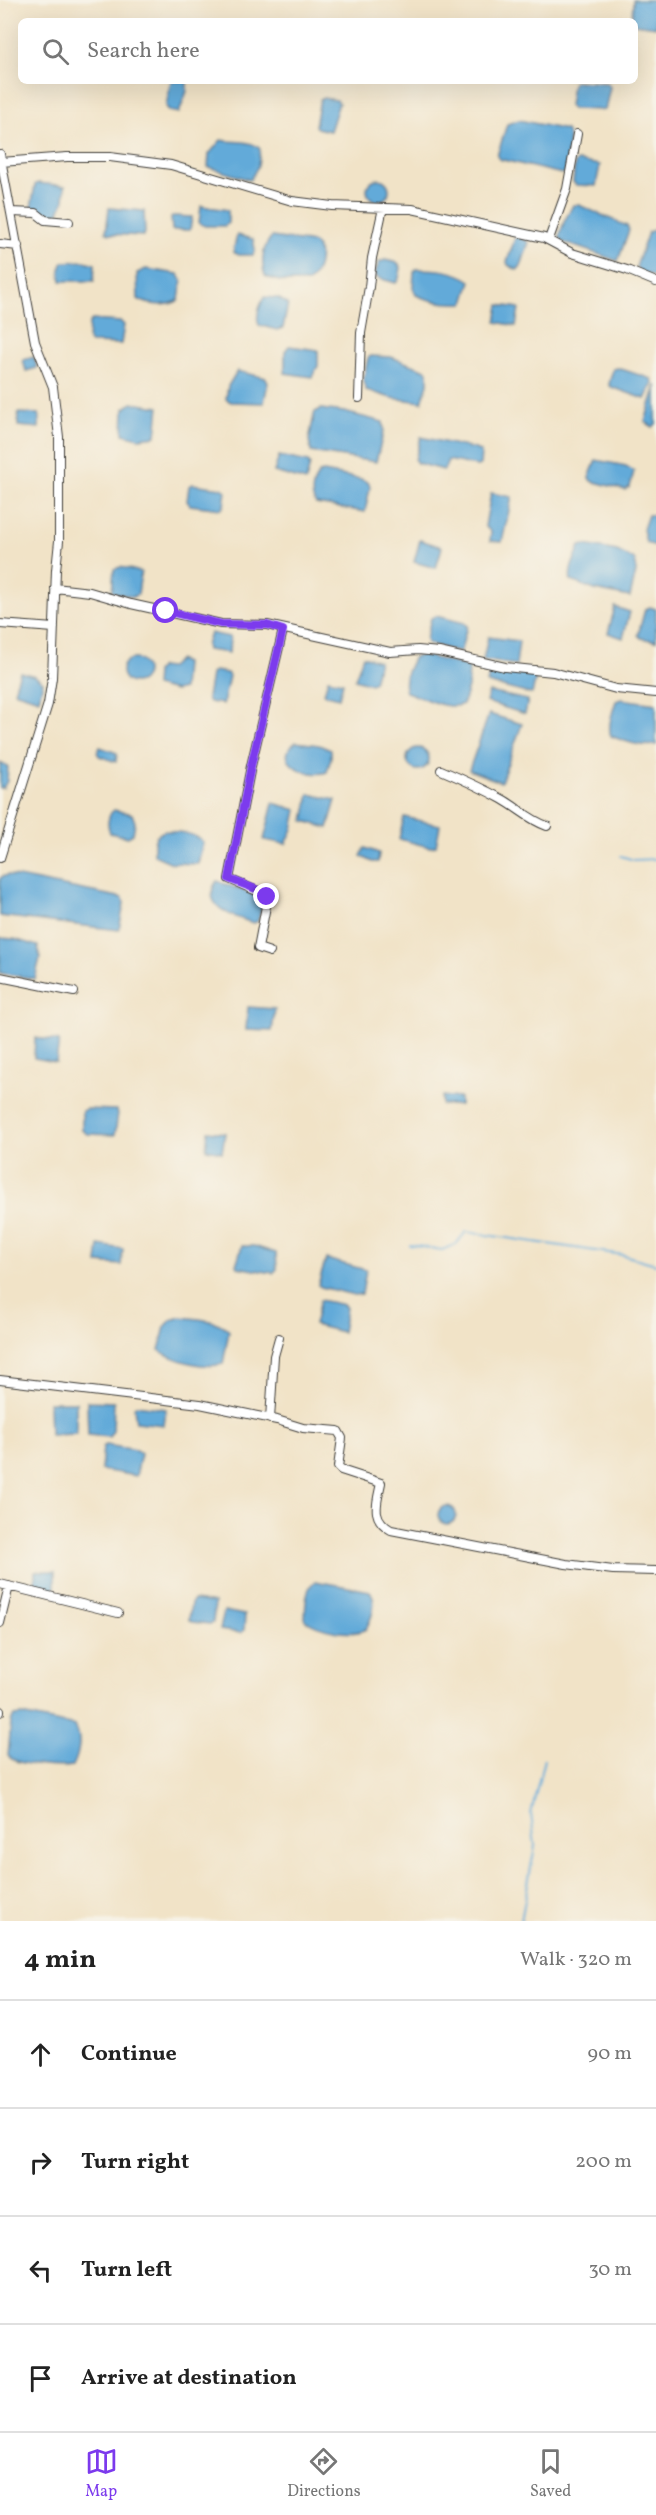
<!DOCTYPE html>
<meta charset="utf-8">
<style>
:root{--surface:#fff;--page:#f2f2f2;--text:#222;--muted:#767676;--line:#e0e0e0;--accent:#7c3aed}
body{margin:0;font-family:Vollkorn,serif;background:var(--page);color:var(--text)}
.stop{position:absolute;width:18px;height:18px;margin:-14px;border:4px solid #7c3aed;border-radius:50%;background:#fff}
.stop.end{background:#7c3aed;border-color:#fff;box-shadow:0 2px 6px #0008}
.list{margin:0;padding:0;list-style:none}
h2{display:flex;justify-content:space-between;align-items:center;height:78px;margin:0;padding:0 24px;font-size:26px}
h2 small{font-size:20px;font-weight:400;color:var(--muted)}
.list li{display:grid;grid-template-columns:39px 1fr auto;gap:18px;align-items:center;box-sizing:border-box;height:108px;padding:0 24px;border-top:2px solid var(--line)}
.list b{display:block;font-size:22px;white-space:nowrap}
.list em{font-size:20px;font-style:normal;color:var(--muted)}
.icon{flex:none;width:33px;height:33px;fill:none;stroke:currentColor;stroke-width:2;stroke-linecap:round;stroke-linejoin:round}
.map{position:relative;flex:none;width:656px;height:1921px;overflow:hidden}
.search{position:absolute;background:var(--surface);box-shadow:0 6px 24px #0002;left:18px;right:18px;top:18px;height:66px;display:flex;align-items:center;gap:15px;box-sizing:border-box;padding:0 21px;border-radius:9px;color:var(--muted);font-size:22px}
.sheet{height:510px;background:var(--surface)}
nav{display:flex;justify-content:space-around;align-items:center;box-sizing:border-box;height:84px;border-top:2px solid var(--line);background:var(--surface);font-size:16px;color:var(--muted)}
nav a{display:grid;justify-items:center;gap:3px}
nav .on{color:var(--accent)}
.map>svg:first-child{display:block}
</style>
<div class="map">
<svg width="656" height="1921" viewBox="0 0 656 1921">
<rect width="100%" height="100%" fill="#f7f3e8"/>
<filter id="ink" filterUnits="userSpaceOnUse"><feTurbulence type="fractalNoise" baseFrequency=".0167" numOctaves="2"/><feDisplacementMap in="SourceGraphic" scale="12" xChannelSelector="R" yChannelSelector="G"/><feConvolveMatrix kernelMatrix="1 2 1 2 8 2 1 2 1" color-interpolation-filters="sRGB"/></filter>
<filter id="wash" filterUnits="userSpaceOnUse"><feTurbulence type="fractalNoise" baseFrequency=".008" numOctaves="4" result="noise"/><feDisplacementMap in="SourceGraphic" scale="24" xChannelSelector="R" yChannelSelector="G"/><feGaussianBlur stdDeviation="1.35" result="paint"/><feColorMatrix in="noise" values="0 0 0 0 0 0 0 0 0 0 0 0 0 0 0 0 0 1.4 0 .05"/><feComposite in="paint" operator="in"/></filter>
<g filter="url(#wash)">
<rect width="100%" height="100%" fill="#f1e3c7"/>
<path fill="#62aad9" stroke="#3f637a" stroke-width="1.5" d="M633 0H656V27L635 24V21H632Z
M171 81H187V91L179 113 169 111 166 106Z
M575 81 607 83 610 87 605 110 572 109 569 106 572 84Z
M323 98 337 100 339 103 330 131 317 128 315 126 320 99Z
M519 120 566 130 569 138 565 173 562 174 499 159 497 156 507 124Z
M221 140C233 143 251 139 260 149L258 166 250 180 208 167 209 154Z
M578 161 600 165 596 186 576 185 573 182 575 163Z
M367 190a11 11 0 1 1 22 0a11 11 0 1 1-22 0Z
M38 183 65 186 64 201 57 216 31 208 35 185Z
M573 205H579L627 226 629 230 618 261 563 242 559 237 564 222Z
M201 206 228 210V223L225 226H205L199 223Z
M109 208 144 211 145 233 143 236 109 234 106 232Z
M174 216 192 217 190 230H172L171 218Z
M656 229V277L640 272 636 267 648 232Z
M237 235 253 239 255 249 253 255H239L233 252Z
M272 237 314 243C324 254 319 273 308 282 294 282 278 283 265 276 261 264 262 246 272 237Z
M518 237 529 242 521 266 517 270 508 265 507 262 515 238Z
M385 260 398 263 401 268 399 278 396 283 378 278 375 274 379 262Z
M85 261 95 264 94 281H61L60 269 63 262Z
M146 269 178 274 182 280 179 300C168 307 149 306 138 299L137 273Z
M417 269C434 269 456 270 471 281L464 303C448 304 431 302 416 295L413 288 414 272Z
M264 297 278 298 288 304 283 328 277 330 259 325C255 317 260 305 264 297Z
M499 305 519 308 516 326 496 322Z
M92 320 121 322 124 325 121 344 90 343 88 341 89 323Z
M289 346 318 350V366L312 377 285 373V351Z
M371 356 391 357 426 370 428 372V384L422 402 391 398 366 390 363 381 368 358Z
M34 357 37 368 26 371 23 360Z
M618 368 652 379 653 383 645 399 611 387 609 384 613 369Z
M237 371 266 378 268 382 264 403 231 402 226 399 228 386Z
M656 385V424L653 427 645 422Z
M132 403 159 407 156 436 139 438 123 434 124 409Z
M321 409 344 412 383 422 384 430 376 462 311 452 309 440 314 415 315 412Z
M18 413 39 414V428L18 426Z
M421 437 475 449 481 452 480 465 477 466 448 460 444 470 417 463 415 460Z
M279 456 308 462 310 464 306 481 274 472Z
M596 460 626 466 634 471 630 487 625 490 591 481 589 478Z
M324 472 361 479 369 483 370 488 365 512 316 504C309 495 313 482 319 473Z
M192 484 222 488 226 491 224 506 221 509 190 505 187 501 189 486Z
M491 493 512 497 502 542 490 541 491 532 485 526Z
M648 515H656V546L646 543 643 529Z
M420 540 442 547 436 568 414 562Z
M585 545 617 551 635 560 636 572 630 597 595 590 571 581C568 570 576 557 580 546Z
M121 567 141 572 138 594 133 597 112 592 114 569Z
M615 607 630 612 623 638 608 633Z
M650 607 656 609V641L641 638 638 635 645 609Z
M436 616 464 623 467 626 461 650 458 652 427 643 426 639 431 618Z
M210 633 230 637 229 653 207 650 206 645Z
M488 637 519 641 516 665 483 660Z
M423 655 469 667 468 687 463 704C446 711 423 697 406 692 401 681 409 667 414 657Z
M363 656 379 661 374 682 371 684 355 679Z
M122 671a12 12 0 1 1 24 0a12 12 0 1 1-24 0Z
M178 660 185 663 183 689 175 691 155 686 156 672 160 667 169 668Z
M214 671 227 673 229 676 223 704 209 702 207 698 211 674Z
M20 672 35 676 43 682 39 699 14 691Z
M492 672 537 674 532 694 526 693 487 683 489 674Z
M328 679 343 682 339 698 324 694Z
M489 692 528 700 525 714 486 702Z
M621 699 656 704V745C640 747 626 742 611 736 607 726 613 711 616 701Z
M489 714 522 724 501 782 469 770Z
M296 742 319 745 331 750V758L327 772C309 779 270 761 296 742Z
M100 747 117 753 116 762 99 756 97 752Z
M407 759a11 11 0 1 1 22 0a11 11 0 1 1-22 0Z
M0 763 8 767 7 781 3 788H0Z
M309 794 336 800 328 828 304 821Z
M273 803 297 810 293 829 286 844 264 840Z
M114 810 132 814 135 822 133 834 128 837 110 833C107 826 107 815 114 810Z
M404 817 440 825 436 846 429 847 399 839Z
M164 831C177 832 194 832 203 842L198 864 172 863 154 855V842L157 835Z
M365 848 379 853 378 862H372L361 856Z
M8 875 123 898 124 904 119 930 0 916V880L1 877Z
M217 881 258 896 262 906 258 921 254 923C235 918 199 906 217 881Z
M0 938 14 939 38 946 40 958 35 979 0 973Z
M248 1007 275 1009 272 1031 246 1030Z
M35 1038 59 1041 56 1062 34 1058Z
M442 1096 460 1098V1105H442Z
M86 1109 116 1110 118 1113 115 1135 87 1134 82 1130V1111Z
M208 1131 225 1133 222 1152 206 1149Z
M99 1245 123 1249 121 1265 97 1263Z
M242 1246H254L276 1253 277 1269 273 1273 237 1267 236 1265Z
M326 1259 366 1270 362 1294 354 1295 321 1287 318 1285Z
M320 1300 344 1305 346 1308 342 1332 314 1325Z
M181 1317C196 1319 219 1319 229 1331L223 1364C205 1369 174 1361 159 1350L165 1327 171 1320Z
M87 1401 114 1402 113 1431 109 1437 88 1435Z
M49 1402H76V1434L50 1435Z
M136 1405 166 1409 164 1425 136 1422 134 1408Z
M106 1445 136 1450 141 1454 136 1476 101 1470 103 1447Z
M438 1515a9 9 0 1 1 18 0a9 9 0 1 1-18 0Z
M35 1571H55V1590L50 1592 35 1590Z
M315 1581 370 1591C378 1603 372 1618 366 1629 351 1637 318 1630 305 1620 306 1608 304 1589 315 1581Z
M194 1600 215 1603 213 1622 210 1624 192 1622 189 1620 191 1603Z
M224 1611 245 1615 244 1630 241 1633 220 1630Z
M21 1715 75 1726C82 1738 79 1754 73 1766 59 1768 17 1766 8 1756L11 1722 14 1716Z"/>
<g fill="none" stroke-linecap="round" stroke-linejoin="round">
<path stroke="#62aad9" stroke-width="2" d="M621 856 634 860 656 859
M410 1245 442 1250 456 1244 466 1232 623 1255 656 1264
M521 1921 535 1846 531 1814 544 1759"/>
</g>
</g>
<g filter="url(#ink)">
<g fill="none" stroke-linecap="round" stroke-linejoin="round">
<defs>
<path id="minor" d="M0 154 35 342 53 387 59 437V541L56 570 52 678 48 704 0 858
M1 162 67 157H110L171 165 292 201 332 206 412 209 544 238 572 253 627 270 656 282
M11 212 36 213 45 220 69 222
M549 239 567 189 577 134
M0 244 18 246
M359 398 361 333 369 287 372 258 383 208
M55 588 90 592 131 604 221 624 267 625 390 652 418 650 439 652 505 667 553 672 616 689 656 693
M0 624 54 628
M441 770C462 779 482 788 502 799 518 808 530 820 547 826
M270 952 258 948 267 901 266 895 229 879 251 766 283 630
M0 977 74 992
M0 1380 200 1404 277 1420 303 1428 338 1431 342 1438 338 1467 341 1470 381 1483C377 1503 370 1518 391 1530L566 1564 613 1570 656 1571
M270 1419 274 1356 279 1338
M0 1584 118 1613
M0 1623 9 1586
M0 1711V1712"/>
</defs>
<use href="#minor" stroke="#3c3a36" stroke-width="10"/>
<use href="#minor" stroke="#fff" stroke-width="8"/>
</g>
</g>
<g fill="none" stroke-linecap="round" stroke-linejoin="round" filter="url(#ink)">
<path stroke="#7c3aed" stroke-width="8" d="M166 611 221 624 267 625 283 630 251 766 229 879 261 891 267 897"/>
</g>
</svg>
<div class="stop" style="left:166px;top:611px"></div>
<div class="stop end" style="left:267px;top:897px"></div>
<div class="search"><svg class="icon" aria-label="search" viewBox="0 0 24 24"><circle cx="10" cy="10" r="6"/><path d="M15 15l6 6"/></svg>Search here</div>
</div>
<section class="sheet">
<h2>4 min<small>Walk · 320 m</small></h2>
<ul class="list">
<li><svg class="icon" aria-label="ahead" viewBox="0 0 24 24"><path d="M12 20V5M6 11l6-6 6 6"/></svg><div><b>Continue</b></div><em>90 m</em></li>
<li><svg class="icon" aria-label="right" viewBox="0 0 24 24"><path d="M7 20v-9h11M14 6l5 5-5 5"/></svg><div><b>Turn right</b></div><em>200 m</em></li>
<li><svg class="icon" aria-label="left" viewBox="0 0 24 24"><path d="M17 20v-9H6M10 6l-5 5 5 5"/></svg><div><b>Turn left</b></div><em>30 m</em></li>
<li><svg class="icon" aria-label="arrive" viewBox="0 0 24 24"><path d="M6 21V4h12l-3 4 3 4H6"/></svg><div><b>Arrive at destination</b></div></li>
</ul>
</section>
<nav>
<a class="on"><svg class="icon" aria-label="map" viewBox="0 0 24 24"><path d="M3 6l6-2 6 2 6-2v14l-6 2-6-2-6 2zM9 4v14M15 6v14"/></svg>Map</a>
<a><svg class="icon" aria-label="directions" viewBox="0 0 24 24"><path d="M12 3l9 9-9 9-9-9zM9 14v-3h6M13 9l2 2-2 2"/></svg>Directions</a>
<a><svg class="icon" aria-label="saved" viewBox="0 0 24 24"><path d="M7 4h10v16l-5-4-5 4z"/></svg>Saved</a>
</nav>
